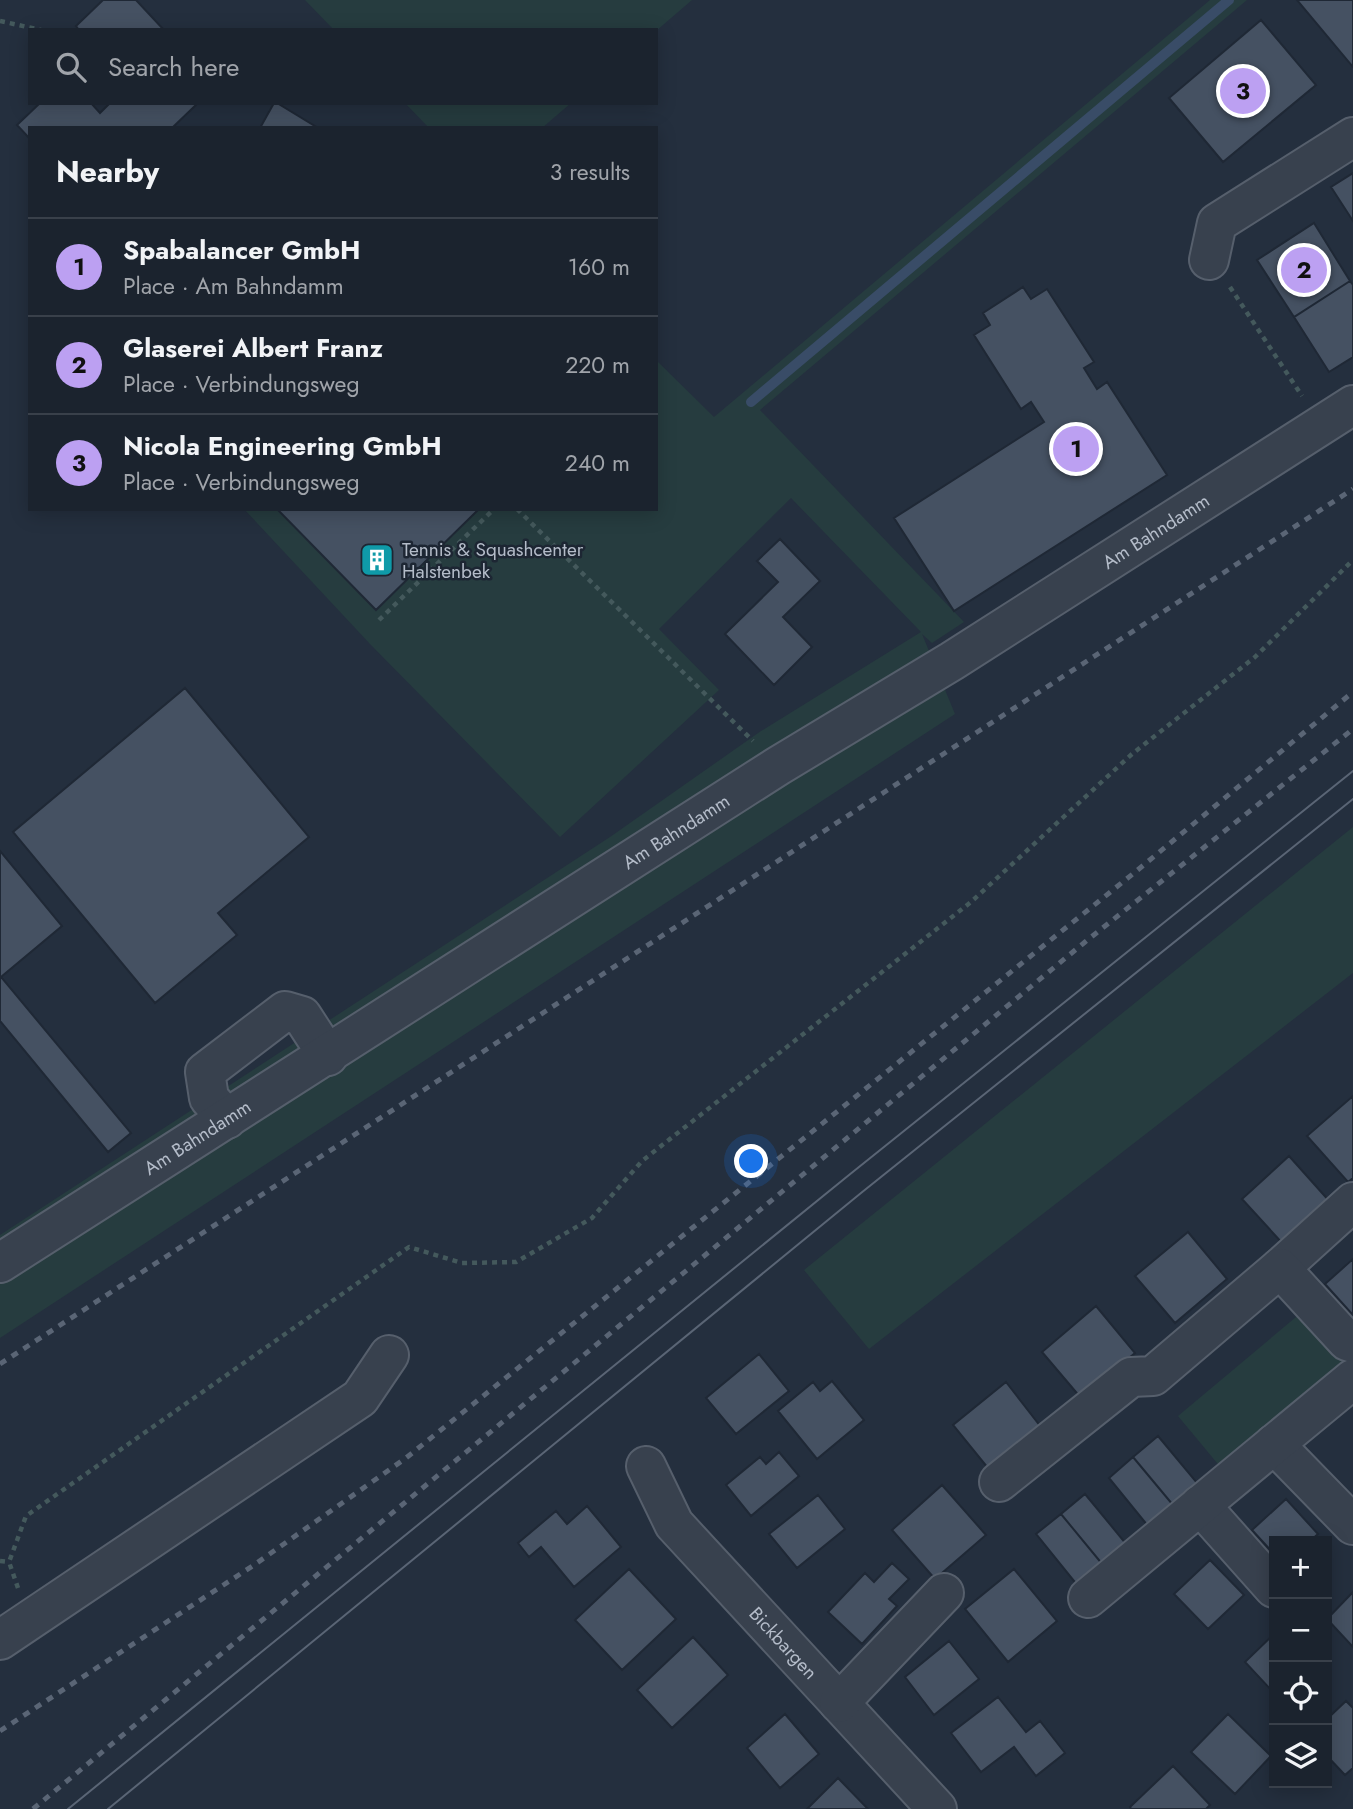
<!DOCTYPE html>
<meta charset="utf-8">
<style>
:root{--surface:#1b232e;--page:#242b36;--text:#f1f3f6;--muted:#a0a4aa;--line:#39404a;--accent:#bca0f2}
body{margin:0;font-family:Jost,sans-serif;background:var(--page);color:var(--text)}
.controls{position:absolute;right:21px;bottom:21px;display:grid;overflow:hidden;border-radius:0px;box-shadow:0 4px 18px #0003}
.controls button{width:63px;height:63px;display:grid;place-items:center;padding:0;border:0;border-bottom:2px solid var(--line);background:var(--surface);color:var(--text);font:35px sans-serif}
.you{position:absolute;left:752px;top:1162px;width:24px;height:24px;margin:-18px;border:5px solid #fff;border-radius:50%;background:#1a73e8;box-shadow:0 0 0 10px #1a73e833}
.badge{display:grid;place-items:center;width:46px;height:46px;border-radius:50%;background:var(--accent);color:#111;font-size:23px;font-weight:700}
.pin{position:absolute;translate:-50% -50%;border:4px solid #fff;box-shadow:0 2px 7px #0006}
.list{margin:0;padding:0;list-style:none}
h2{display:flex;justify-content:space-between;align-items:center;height:91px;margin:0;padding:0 28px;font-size:30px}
h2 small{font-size:23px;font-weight:400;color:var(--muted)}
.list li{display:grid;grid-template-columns:46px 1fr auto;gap:21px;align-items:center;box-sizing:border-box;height:98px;padding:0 28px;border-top:2px solid var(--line)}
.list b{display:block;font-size:26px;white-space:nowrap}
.list p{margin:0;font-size:23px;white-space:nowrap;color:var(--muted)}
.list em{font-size:23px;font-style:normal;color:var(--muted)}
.icon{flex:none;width:38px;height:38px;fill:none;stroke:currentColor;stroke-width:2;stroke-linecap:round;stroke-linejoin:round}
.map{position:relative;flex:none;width:1353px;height:1809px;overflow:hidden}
.search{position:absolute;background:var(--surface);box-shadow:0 4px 18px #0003;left:28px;top:28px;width:630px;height:77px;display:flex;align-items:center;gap:18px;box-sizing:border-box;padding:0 24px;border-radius:0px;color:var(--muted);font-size:26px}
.panel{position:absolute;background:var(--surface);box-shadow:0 4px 18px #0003;left:28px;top:126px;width:630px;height:385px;border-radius:0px}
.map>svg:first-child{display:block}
</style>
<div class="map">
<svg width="1353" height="1809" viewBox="0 0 1353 1809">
<rect width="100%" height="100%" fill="#242f3e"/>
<path fill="#263c3f" d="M305 0H692L656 31 334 30Z
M1210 0H1247L760 410 964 622 932 643 922 634 955 714 0 1338V1235L610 837 761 731 921 632 791 498 659 629 719 690 560 837 370 644 244 509H656V360L714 417Z
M405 103H571L542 128H429Z
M1353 827V973L869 1349 804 1270Z
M1302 1312 1346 1366 1222 1469 1178 1416Z"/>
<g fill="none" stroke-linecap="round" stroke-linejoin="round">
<path stroke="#394c67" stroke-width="10" d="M751 402 1229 0"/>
</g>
<path fill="#455162" stroke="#1f2835" stroke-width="2" d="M103 0H136L164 30H79L76 26Z
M1297 0H1353V67Z
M1261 20 1316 85 1223 162 1169 98Z
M40 103H91L100 113 110 103H198L172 128H30V139L17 125Z
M274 103H277L318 128H260Z
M1353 173V221L1331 187Z
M1314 223 1350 281 1294 317 1257 260Z
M1350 281 1353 285V357L1329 372 1294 317Z
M1023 287 1031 299 1047 289 1094 362 1084 368 1097 389 1107 382 1167 475 954 611 894 518 1044 422 1031 402 1021 409 974 335 990 325 983 313Z
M277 509H479L376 610Z
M780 539 820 581 783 617 812 647 774 685 725 634 778 582 757 561Z
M185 688 309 837 218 913 237 935 155 1003 13 832Z
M0 851 62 926 1 977 131 1133 108 1152 0 1021Z
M1353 1096V1178L1348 1182 1307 1136Z
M1289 1156 1331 1203 1284 1245 1242 1199Z
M1188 1232 1227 1279 1175 1323 1135 1276Z
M1353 1259V1315L1325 1284Z
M1096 1306 1135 1353 1081 1398 1042 1352Z
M759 1354 789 1391 736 1434 706 1398Z
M832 1381 864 1420 817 1459 778 1411 813 1382 820 1391Z
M1006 1382 1044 1431 992 1473 953 1425Z
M1158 1436 1198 1484 1173 1505 1133 1457Z
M779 1452 799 1476 751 1516 726 1485 760 1457 766 1464Z
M1133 1457 1173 1505 1148 1526 1109 1478Z
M942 1485 986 1535 935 1579 892 1530Z
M1085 1494 1127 1545 1103 1565 1061 1514Z
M818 1495 845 1529 797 1568 769 1534Z
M1286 1499 1318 1534 1310 1541H1274V1554L1252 1530Z
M587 1506 621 1547 574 1587 541 1547 529 1557 518 1543 556 1511 567 1524Z
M1061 1514 1103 1565 1078 1586 1036 1534Z
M1210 1560 1244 1595 1208 1629 1174 1594Z
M892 1563 909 1579 889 1599 897 1606 862 1644 828 1612 865 1573 874 1582Z
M629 1569 676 1619 622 1670 575 1620Z
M1014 1569 1057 1621 1008 1662 965 1609Z
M1353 1592V1647L1327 1619Z
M1274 1634V1693L1245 1662Z
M693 1637 728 1675 672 1728 637 1690Z
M949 1641 979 1679 934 1715 905 1677Z
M998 1697 1026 1732 1040 1721 1065 1753 1036 1776 1014 1747 981 1772 951 1733Z
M1346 1701 1353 1708V1768L1345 1775 1327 1756V1719Z
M785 1714 819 1754 780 1788 747 1748Z
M1228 1714 1271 1756 1235 1794 1191 1752Z
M1173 1766 1210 1805 1206 1809H1131L1130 1807Z
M838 1778 868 1809H807Z"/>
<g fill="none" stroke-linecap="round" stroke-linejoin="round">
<defs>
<g id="minor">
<path d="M1209 260 1217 223 1353 137"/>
<path d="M227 1119 209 1098 205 1072 285 1011 302 1016 328 1056"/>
<path id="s1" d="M0 1263 778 766 952 661 1353 405"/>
<path d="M1280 1268 1353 1202"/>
<path d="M1274 1444 1353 1525"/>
<path id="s2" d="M646 1466 674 1524 937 1809"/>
<path d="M999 1482 1131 1377 1153 1376 1280 1268 1347 1341 1353 1343"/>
<path d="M1200 1505 1274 1588"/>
<path d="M1088 1598 1353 1379"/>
<path d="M0 1640 360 1398 389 1355"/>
<path d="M839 1703 944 1593"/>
</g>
</defs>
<use href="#minor" stroke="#565f6c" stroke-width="42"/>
<path stroke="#44595c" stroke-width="4.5" stroke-dasharray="5 5" stroke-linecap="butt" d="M0 21 41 30
M1230 287 1302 396
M517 509 753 741
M379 620 494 509
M0 1561 9 1562
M18 1588 9 1562 26 1516 409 1247 462 1263 516 1262 592 1218 642 1161 971 902 1132 754 1255 657 1353 560"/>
<use href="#minor" stroke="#38414e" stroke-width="38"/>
<path stroke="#5a6575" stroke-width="2" d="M68 1809 849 1175 1353 771
M108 1809 861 1193 1353 799"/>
<path stroke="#5a6575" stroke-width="5" stroke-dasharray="7 7" stroke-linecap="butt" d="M0 1364 1353 489
M0 1731 254 1565 406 1458 1134 873 1353 692
M33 1809 1085 942 1353 729"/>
</g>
<defs>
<symbol id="building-square" viewBox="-11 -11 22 22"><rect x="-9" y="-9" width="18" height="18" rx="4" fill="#0f9aa8" stroke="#1d2633"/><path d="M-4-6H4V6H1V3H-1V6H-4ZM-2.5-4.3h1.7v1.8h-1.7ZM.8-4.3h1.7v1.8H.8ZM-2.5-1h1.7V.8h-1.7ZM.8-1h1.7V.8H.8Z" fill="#fff"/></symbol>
</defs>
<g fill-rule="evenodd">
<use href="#building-square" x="358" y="541" width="38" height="38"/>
</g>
<g text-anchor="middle" stroke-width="5" stroke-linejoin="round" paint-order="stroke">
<g font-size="19" fill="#b4bcc9" stroke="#1d2633">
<text dy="7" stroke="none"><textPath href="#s1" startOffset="1368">Am Bahndamm</textPath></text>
<text dy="7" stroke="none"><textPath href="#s1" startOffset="802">Am Bahndamm</textPath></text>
<text dy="7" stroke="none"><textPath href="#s1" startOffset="234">Am Bahndamm</textPath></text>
<text dy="7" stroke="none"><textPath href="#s2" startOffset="226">Bickbargen</textPath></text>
</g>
<g font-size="19" fill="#b4bcc9" stroke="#1d2633" text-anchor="start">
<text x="402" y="556">Tennis &amp; Squashcenter<tspan x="402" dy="22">Halstenbek</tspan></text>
</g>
</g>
</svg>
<div class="controls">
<button>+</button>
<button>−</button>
<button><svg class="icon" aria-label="locate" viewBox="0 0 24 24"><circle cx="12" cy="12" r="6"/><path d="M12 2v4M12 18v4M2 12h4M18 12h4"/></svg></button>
<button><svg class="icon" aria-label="layers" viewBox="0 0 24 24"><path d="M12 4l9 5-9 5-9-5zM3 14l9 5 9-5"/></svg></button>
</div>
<div class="you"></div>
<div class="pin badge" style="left:1076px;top:449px">1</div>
<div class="pin badge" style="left:1304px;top:270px">2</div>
<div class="pin badge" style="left:1243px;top:91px">3</div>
<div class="search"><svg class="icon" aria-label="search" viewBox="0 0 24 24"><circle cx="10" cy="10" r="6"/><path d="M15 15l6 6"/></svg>Search here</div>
<section class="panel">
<h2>Nearby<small>3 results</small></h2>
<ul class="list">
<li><span class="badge">1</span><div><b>Spabalancer GmbH</b><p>Place · Am Bahndamm</p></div><em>160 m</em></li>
<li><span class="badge">2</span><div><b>Glaserei Albert Franz</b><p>Place · Verbindungsweg</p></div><em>220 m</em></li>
<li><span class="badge">3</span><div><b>Nicola Engineering GmbH</b><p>Place · Verbindungsweg</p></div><em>240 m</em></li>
</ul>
</section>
</div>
